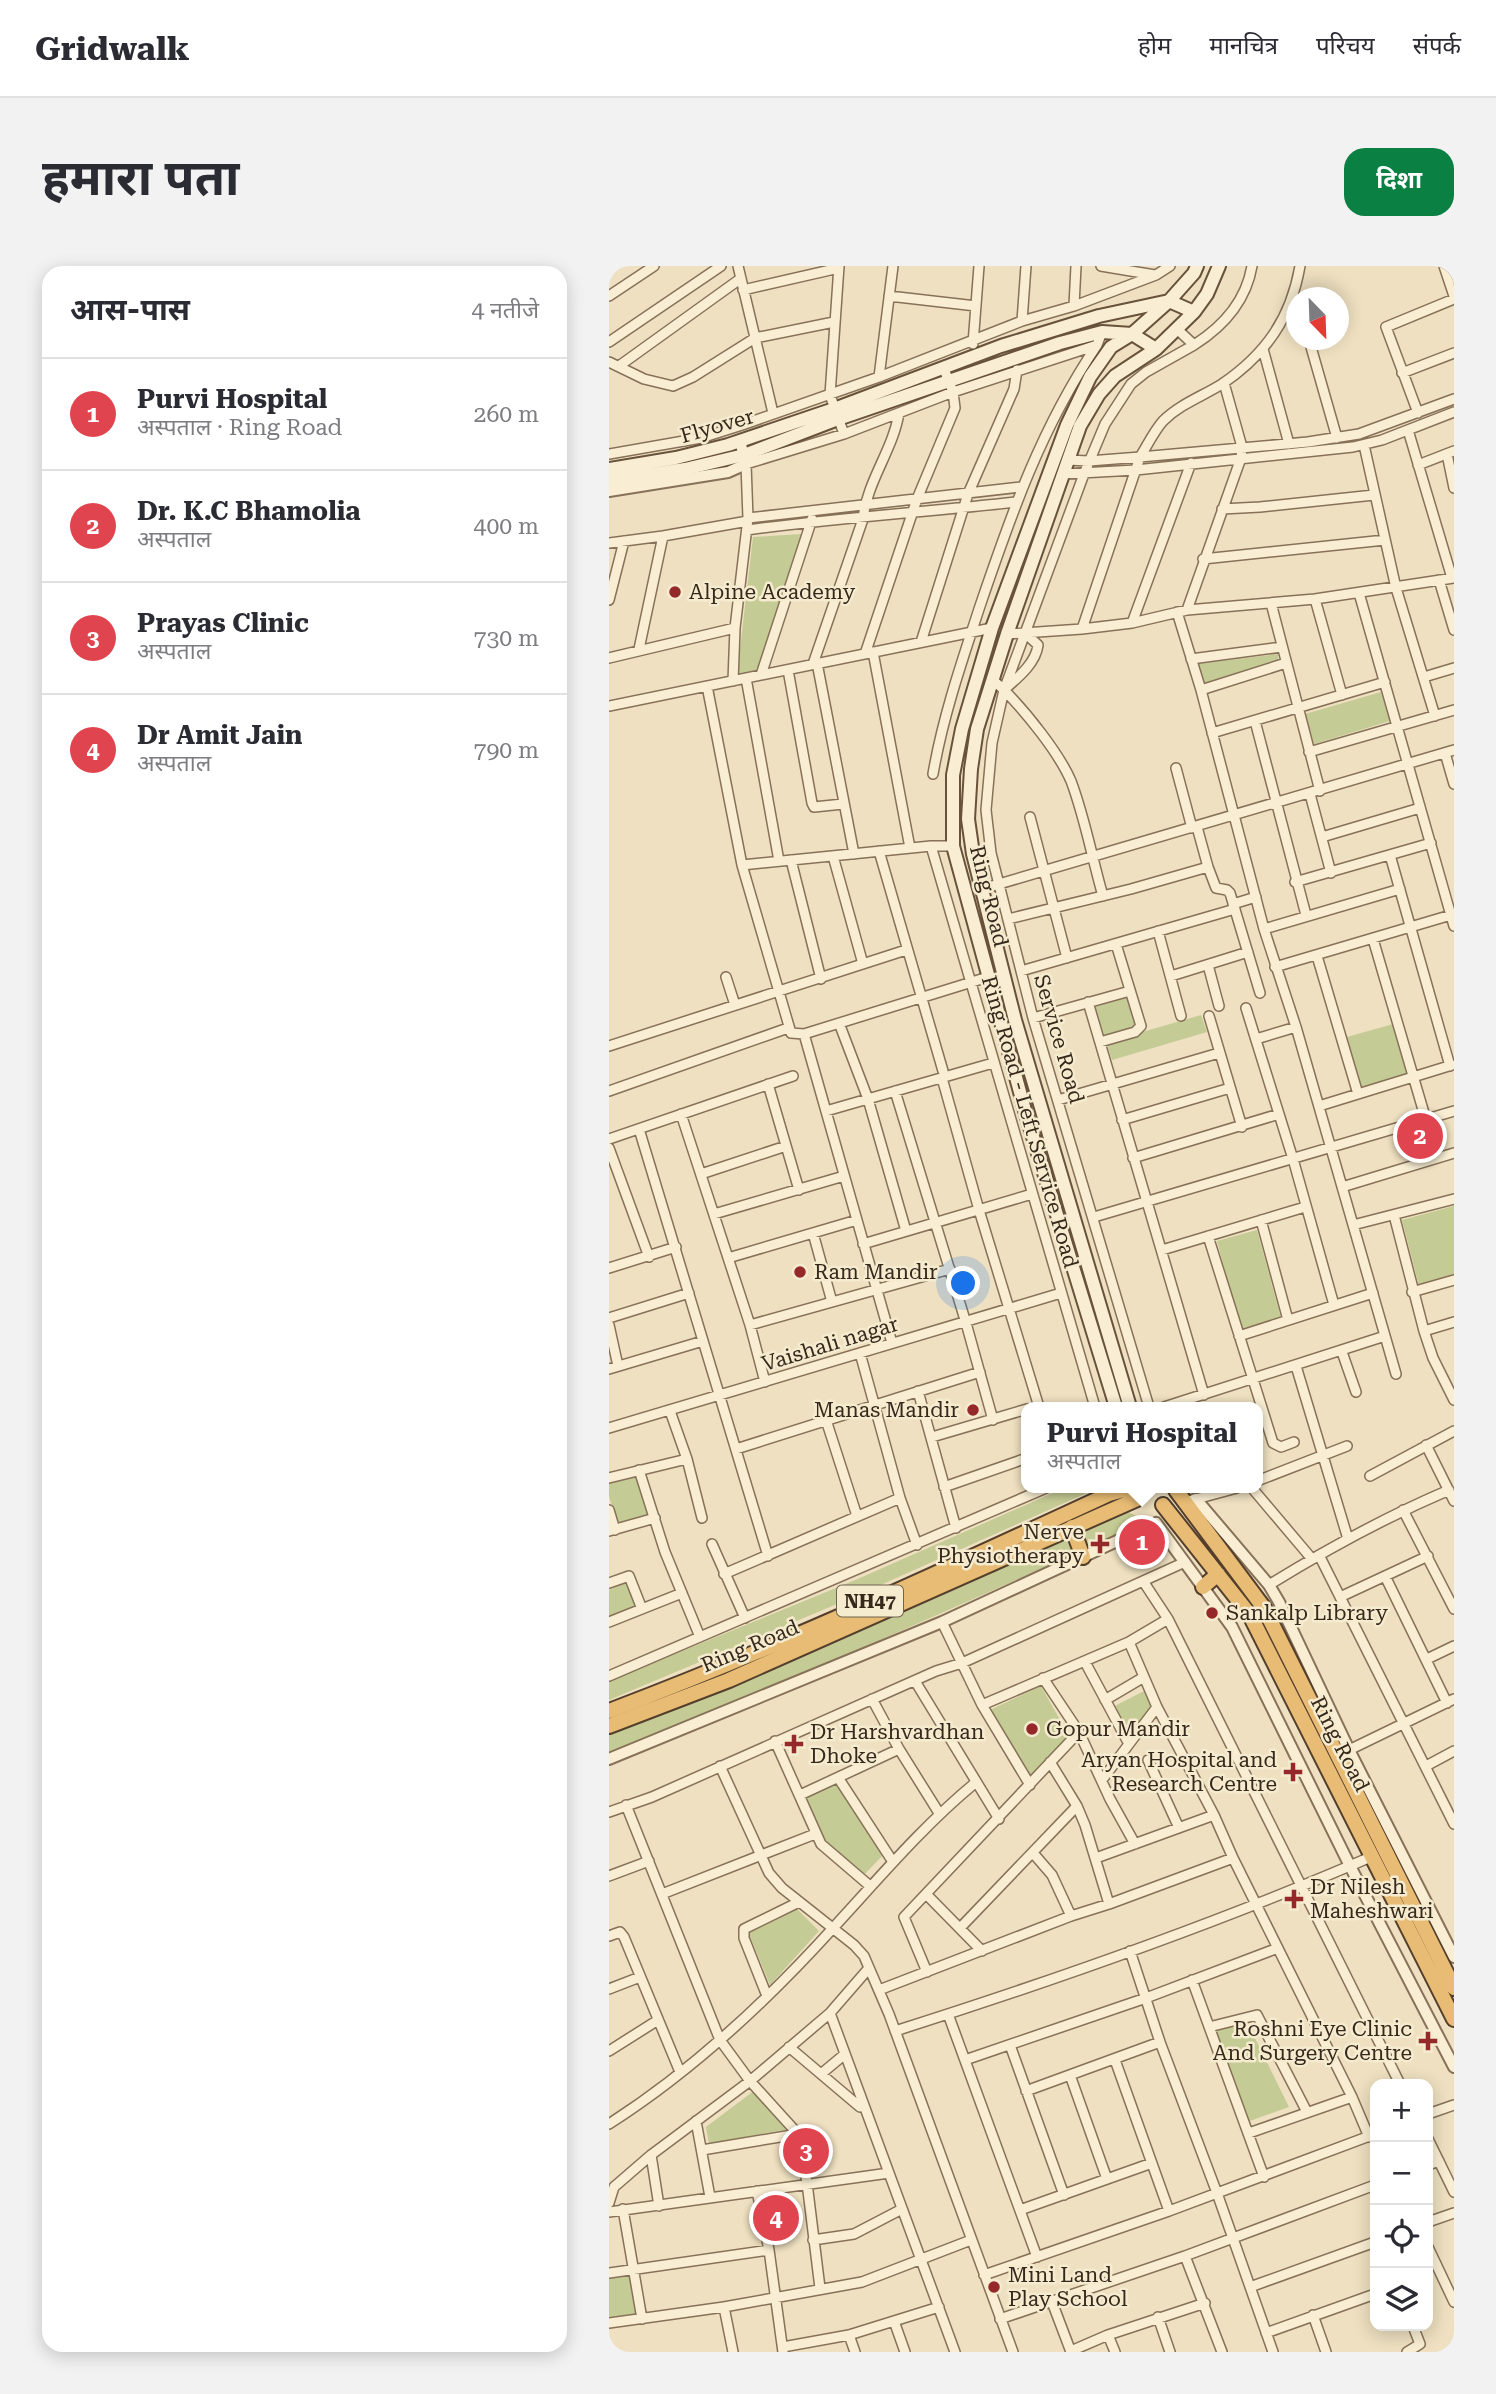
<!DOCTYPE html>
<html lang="hi">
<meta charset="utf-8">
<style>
:root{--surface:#fff;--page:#f2f2f3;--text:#2b2b33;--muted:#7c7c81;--line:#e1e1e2;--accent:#0b8043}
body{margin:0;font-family:"Roboto Serif","Noto Sans Devanagari",serif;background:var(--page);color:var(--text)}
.controls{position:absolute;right:21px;bottom:21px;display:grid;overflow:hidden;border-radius:14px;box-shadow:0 4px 18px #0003}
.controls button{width:63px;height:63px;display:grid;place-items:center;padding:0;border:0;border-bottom:2px solid var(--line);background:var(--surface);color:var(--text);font:35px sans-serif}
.compass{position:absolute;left:677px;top:21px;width:63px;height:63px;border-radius:50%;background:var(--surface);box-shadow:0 4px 18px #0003;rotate:157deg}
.you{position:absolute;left:355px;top:1018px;width:24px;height:24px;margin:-18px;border:5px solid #fff;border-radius:50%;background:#1a73e8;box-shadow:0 0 0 10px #1a73e833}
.badge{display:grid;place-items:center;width:46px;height:46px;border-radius:50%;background:var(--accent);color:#fff;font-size:23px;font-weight:700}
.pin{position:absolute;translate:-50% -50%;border:4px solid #fff;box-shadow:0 2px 7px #0006}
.popup{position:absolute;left:412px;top:1136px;width:242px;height:91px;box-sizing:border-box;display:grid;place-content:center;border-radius:14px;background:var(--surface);filter:drop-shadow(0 2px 5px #0005);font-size:23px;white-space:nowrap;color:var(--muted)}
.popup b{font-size:26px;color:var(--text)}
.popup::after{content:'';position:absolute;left:50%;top:100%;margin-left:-14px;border:14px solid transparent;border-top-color:var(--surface)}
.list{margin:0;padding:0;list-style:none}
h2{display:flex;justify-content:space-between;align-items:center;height:91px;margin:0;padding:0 28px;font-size:30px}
h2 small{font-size:23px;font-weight:400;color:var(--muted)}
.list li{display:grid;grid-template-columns:46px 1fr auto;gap:21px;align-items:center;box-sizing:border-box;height:112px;padding:0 28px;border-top:2px solid var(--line)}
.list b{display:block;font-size:26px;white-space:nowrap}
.list p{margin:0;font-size:23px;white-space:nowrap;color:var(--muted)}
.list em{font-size:23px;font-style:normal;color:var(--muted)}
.icon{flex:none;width:38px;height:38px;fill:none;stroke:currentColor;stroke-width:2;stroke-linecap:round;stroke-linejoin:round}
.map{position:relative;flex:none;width:845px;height:2086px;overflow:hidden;border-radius:21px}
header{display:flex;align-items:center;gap:42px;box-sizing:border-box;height:98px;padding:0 35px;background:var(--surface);border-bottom:2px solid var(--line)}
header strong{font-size:33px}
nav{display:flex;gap:38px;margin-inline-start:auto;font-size:24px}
.intro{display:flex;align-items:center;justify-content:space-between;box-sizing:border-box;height:168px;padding:0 42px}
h1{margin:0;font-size:49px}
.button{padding:18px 32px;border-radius:21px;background:var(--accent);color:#fff;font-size:24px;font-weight:700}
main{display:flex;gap:42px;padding:0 42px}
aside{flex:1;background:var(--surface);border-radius:21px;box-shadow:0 4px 18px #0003}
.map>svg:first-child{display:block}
</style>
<header>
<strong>Gridwalk</strong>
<nav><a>होम</a><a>मानचित्र</a><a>परिचय</a><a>संपर्क</a></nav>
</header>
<div class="intro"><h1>हमारा पता</h1><a class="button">दिशा</a></div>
<main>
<aside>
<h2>आस-पास<small>4 नतीजे</small></h2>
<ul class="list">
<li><span class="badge" style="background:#e0444e">1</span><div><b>Purvi Hospital</b><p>अस्पताल · Ring Road</p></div><em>260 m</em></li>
<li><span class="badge" style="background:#e0444e">2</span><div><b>Dr. K.C Bhamolia</b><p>अस्पताल</p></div><em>400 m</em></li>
<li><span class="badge" style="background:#e0444e">3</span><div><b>Prayas Clinic</b><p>अस्पताल</p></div><em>730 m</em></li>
<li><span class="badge" style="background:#e0444e">4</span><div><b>Dr Amit Jain</b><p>अस्पताल</p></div><em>790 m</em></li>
</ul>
</aside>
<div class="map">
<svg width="845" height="2086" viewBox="0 0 845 2086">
<rect width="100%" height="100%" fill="#eee0c0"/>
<path fill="#c4cb94" d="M193 268 148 408 128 409 144 271Z
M669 388V397L595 419 588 398Z
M772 426 781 455 705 478 696 448Z
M519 731 530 767 592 749 598 766 503 794 486 741Z
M784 758 798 808 752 821 738 771Z
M845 940V1011L810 1020 793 954Z
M648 964 672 1052 631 1063 608 975Z
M30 1211 42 1248 9 1260 0 1230V1217Z
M455 1222H489L247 1330 0 1434V1415L244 1315Z
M517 1245 530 1251 532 1259 151 1427 0 1487V1466L249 1366Z
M19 1316 28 1341 0 1352V1324Z
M432 1420 460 1470 418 1513 379 1445Z
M535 1425 543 1442 517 1469 502 1442Z
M228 1517 275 1588 252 1612 209 1571 194 1531Z
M186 1641 210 1665 161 1719 138 1663Z
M636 1752 680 1841 635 1857 603 1764Z
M146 1824 179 1863 100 1878 97 1861Z
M21 2009 27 2049 0 2053V2012Z"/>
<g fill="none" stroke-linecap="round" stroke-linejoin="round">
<defs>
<path id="minor" d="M129 0 164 147
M230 0 221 129 235 168
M492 0 546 9
M835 0 845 30
M134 24 230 2
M0 30 45 0
M280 30 367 40
M465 40 467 0
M413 55 417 0
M700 74 728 172
M0 76 112 0
M364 78 370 0
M585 79C615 60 637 35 643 0
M654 83 680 178
M0 96 35 113 64 120 84 111 146 72 225 56
M10 100 131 13
M793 107 845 87
M270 111 284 0
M809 147 777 61 845 33
M799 164 843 312
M755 179 787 322 826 450
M0 188 92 172 133 159 270 111 413 55 465 40 547 9 561 0
M838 188 845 222
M458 194 480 195 531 191 699 176 750 168 845 133
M809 199 845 185
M453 208 527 204 744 181 773 174 845 146
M613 243 651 241 765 229
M139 252 412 221
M138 264C227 252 317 246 407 236
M0 277 54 270 139 255
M594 293 776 274
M830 314 845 364
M750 327 845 660
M706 333 733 429
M0 334 15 275
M662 337 711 525
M578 344 632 192 633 181 615 117
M568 346 592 424 655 663 687 761 787 1108
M523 357 582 197
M473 363 531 191C538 180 545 165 554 155 571 138 594 130 613 118 657 88 682 52 691 0
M398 368 473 363 523 357 578 344 706 333 845 312
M312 376 359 228 405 123 408 104
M30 383 54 270
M264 386 301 582
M256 388 308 233 346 142 344 126 335 103
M0 392 126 362
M582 393 673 381
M208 397 245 588
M204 398 254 253C258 215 284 184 290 147
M179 404 203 537 205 541 234 538
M152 409 203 253
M815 411 845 402
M137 412 170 595
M383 413 395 424 383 477 377 544 382 587 424 752 540 1141
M124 415 126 362 139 252 137 198 235 168 344 126 488 79 493 66
M98 420 133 599 182 767 195 768 379 711
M398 421C411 410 427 396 429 379L416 367
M592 424 677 397
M0 440 383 362
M646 455 697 649
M603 467 776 416
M700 486 845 444
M836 487 845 518
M567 502 583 562
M324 508C334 450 353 395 371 340 403 246 432 162 488 79
M701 528 722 607
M421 551 458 692
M713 571 811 542
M322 580 486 1141
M270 585 334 805
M781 589 841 800
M224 590 254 698
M182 594 212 713
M133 599 322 580H344
M599 601 607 622 618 624 621 627 651 727
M686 616 822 577
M373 623 845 484
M494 630C483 592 476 552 462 515 450 487 417 446 395 424L475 208 496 158 522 118 537 106 585 79 569 64
M624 638 647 631
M399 653 522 623 599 601 588 561
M655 663 791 623
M549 665 572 750
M764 673 817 854
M708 690 749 828
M599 699 610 740
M666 701 842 649
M412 705 626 643
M562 710 639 686
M117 711 126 739
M479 736 595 1129
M637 742 684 893 725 1039
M600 750 633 861
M424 752 521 725
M230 757 259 833 297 965
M195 768 283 1077
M647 773 687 761
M491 776 526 766 532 760 507 678
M0 780 297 684
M333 812 370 944 430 1141
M159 818 190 924
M0 825 179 762
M286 825 357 1057 384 1154
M449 834 610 787
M710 840 843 799
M217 845 384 797
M72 848 141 1059 156 1116
M513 854 621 822
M30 863 159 1290
M0 873 184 810
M0 882 40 991
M524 892 670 848
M92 908 177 880
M733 921 845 887
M105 948 235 910
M785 949 815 1065 824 1092 845 1134
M485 951 845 845
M652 954 679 1054
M744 959 845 933
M204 967 223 1036
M599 970 664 1177 672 1181 685 1176
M254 978 423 928
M553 984 696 941
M119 992 248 954
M0 1002 67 981
M803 1026 845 1014
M0 1052 80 1027
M0 1059 9 1100
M141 1059 341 1003
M815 1065 845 1056
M630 1070 764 1027
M733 1086 747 1126
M251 1087 291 1232 308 1279
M687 1100 739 1273
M0 1103 94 1075
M309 1125 347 1262
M555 1141 776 1070
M61 1145 78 1193 93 1252
M217 1154 248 1250
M0 1162 452 1027
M323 1171 418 1143
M817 1179 845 1235
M127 1183 371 1106
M30 1204 56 1286 91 1371
M761 1210 845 1165
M0 1212 78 1193
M648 1215 738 1180
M335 1221 418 1192
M643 1222 703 1293
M587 1233 628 1222
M0 1244 6 1264
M794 1244 845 1343
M0 1265 46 1252
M103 1278 136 1352
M710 1289 845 1558
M115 1308 291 1232
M776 1310 838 1437
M534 1315 559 1353 791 1818
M0 1317 20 1310 33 1343
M660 1319C718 1283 777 1251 840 1224
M731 1331 819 1290
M0 1356 73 1327
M333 1356 373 1439 421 1519
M520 1376 548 1441 605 1549 624 1592 743 1831 760 1871
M818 1393 845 1380
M476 1396 520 1478 548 1441
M0 1410 437 1222
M434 1412 470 1466 501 1533 526 1578
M306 1415 390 1553
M263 1433 290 1483 330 1547
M496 1434 535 1411
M373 1439 520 1376 559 1353
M166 1475 212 1578 261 1620
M740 1484 845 1433
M539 1494 570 1562
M441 1496 468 1540 476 1559 500 1638
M111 1500 160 1607 173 1622 245 1679 255 1690 280 1748 404 2086
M817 1500 845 1485
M230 1513 284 1596
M493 1514 520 1478
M191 1529 290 1483
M17 1539 111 1774 141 1815 189 1868 198 1917 211 2022
M0 1546 43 1531 327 1405 353 1397 576 1296
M424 1587 443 1609 462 1650
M487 1592 605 1549
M0 1610 40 1595
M53 1628 206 1568
M317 1628 373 1685
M351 1662 468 1540
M0 1670 11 1666 15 1671 71 1806
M521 1685 551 1776 608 1927 664 2086
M318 1706 295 1651 470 1466
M583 1714 655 1911
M0 1723 31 1711
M270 1724 462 1650 500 1638 624 1592
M158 1730 135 1672V1663L190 1636
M221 1747 346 2086
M339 1748 428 1991
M600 1761 648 1749 698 1846
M286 1765C447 1714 609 1657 764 1590
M401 1779 455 1929
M180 1781 251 1841 255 1840
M0 1785 49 1754
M356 1794 537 1732 669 1682
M506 1794 560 1945
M212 1808 236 1788
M461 1809 498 1913
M417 1825 551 1776
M819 1848 845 1839
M87 1855 101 1931
M0 1858C83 1805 159 1734 225 1661 271 1611 314 1560 366 1517
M640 1867 743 1831
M819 1873 845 1926
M93 1884 189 1868
M42 1889 50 1940
M819 1899 830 1895
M148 1925 160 1984 174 2086
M0 1937 5 1921 42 1889 141 1815 221 1747 260 1702
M14 1943 33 2053
M411 1944 543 1897
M0 1946 280 1907
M819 1956 845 1947
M204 1974 245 1968 293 1943
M819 1981 845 2036
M576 1990 613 2086
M0 2007 160 1984
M375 2009 560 1945 766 1868
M641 2021 766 1976
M443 2036 462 2086
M115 2041 124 2086
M704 2049 717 2086
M549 2051 561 2086
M391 2053 576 1990 766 1919
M285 2055 296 2086
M0 2057 115 2041 253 2016 362 1974
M657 2067 766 2028
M240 2069 246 2086
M499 2069 506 2086
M174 2081 240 2069 330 2041
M462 2085 499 2069 596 2037
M798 2086 811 2078 804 2060"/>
<path id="tertiary" d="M0 225 119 206 137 198 131 175
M577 1237 587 1233 660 1319 670 1336 740 1484 845 1691
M0 1493 333 1356 547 1257 623 1361 741 1600 845 1801"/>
<path id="secondary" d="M585 46 598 28 610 0
M0 203 67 192 119 179 225 143 392 80 490 50 560 35 585 7 588 0
M0 215 76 203 135 189 229 153 451 77 493 66 523 68 547 83 585 46 560 35 523 68 502 81 481 111 458 159 383 362 353 463 344 509V580L417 848 507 1141
M521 1141 406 754 364 588 359 553 362 503 368 463 398 368 471 160 490 128 506 110 547 83"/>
<path id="trunk" d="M567 1224 655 1342 845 1722
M554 1239 641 1349 845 1753
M463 1261 474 1291
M594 1321 609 1308
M0 1445C170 1381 336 1304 500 1228L521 1222
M0 1460 120 1414 528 1233"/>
</defs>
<use href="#minor" stroke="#877158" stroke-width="12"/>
<use href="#tertiary" stroke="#877158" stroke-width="14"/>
<use href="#secondary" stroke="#68523b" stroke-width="16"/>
<use href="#trunk" stroke="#543f2d" stroke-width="18"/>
<use href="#minor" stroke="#f9eed3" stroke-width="9"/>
<use href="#tertiary" stroke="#f9eed3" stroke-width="10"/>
<use href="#secondary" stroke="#f9eed3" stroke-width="12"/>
<use href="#trunk" stroke="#e8bc74" stroke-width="14"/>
</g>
<g fill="#952828" stroke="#f5ebcf" stroke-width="2.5">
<circle cx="66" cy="326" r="7"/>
<circle cx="191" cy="1006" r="7"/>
<circle cx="364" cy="1144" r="7"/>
<path d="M487.5 1267.5h7v7h7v7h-7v7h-7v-7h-7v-7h7z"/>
<circle cx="603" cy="1347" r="7"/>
<circle cx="423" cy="1463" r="7"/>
<path d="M181.5 1467.5h7v7h7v7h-7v7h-7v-7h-7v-7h7z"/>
<path d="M680.5 1495.5h7v7h7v7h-7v7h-7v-7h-7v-7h7z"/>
<path d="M681.5 1622.5h7v7h7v7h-7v7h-7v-7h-7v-7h7z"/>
<path d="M815.5 1764.5h7v7h7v7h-7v7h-7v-7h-7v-7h7z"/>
<circle cx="385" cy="2021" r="7"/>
</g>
<g text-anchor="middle" stroke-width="5" stroke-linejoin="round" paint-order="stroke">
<rect fill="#f5ebcf" stroke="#6f6352" stroke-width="2" x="228" y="1319.5" width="66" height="31" rx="5"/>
<g font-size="19" font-weight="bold" fill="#36291c">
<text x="261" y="1342">NH47</text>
</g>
<g font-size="21" fill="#36291c" stroke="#f5ebcf">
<text transform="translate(108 160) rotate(-16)" y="7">Flyover</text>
<text transform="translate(380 630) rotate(76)" y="7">Ring Road</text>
<text transform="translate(450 773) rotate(74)" y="7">Service Road</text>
<text transform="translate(421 856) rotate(74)" y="7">Ring Road - Left Service Road</text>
<text transform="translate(221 1078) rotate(-17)" y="7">Vaishali nagar</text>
<text transform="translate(141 1380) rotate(-23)" y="7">Ring Road</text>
<text transform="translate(731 1478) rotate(63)" y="7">Ring Road</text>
</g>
<g font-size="21" fill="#36291c" stroke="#f5ebcf" text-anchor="start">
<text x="80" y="333">Alpine Academy</text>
<text x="205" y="1013">Ram Mandir</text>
<text x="350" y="1151" text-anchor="end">Manas Mandir</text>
<text x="475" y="1273" text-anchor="end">Nerve<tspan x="475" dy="24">Physiotherapy</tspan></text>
<text x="617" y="1354">Sankalp Library</text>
<text x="437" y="1470">Gopur Mandir</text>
<text x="201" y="1473">Dr Harshvardhan<tspan x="201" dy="24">Dhoke</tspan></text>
<text x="668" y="1501" text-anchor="end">Aryan Hospital and<tspan x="668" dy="24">Research Centre</tspan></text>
<text x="701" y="1628">Dr Nilesh<tspan x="701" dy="24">Maheshwari</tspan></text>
<text x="803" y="1770" text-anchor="end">Roshni Eye Clinic<tspan x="803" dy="24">And Surgery Centre</tspan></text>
<text x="399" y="2016">Mini Land<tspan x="399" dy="24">Play School</tspan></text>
</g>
</g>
</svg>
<div class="controls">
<button>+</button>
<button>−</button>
<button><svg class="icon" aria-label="locate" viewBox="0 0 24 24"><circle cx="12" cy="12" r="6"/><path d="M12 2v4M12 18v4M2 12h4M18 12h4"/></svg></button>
<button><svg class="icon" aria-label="layers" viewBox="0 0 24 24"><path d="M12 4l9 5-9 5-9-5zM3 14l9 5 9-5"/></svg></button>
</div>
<svg class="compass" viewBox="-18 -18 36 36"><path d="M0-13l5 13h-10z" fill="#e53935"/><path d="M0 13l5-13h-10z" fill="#7c7c81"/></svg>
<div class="you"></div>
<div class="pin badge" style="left:533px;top:1276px;background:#e0444e">1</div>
<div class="popup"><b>Purvi Hospital</b>अस्पताल</div>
<div class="pin badge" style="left:811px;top:870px;background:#e0444e">2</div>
<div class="pin badge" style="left:197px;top:1885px;background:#e0444e">3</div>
<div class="pin badge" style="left:167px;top:1952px;background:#e0444e">4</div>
</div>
</main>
